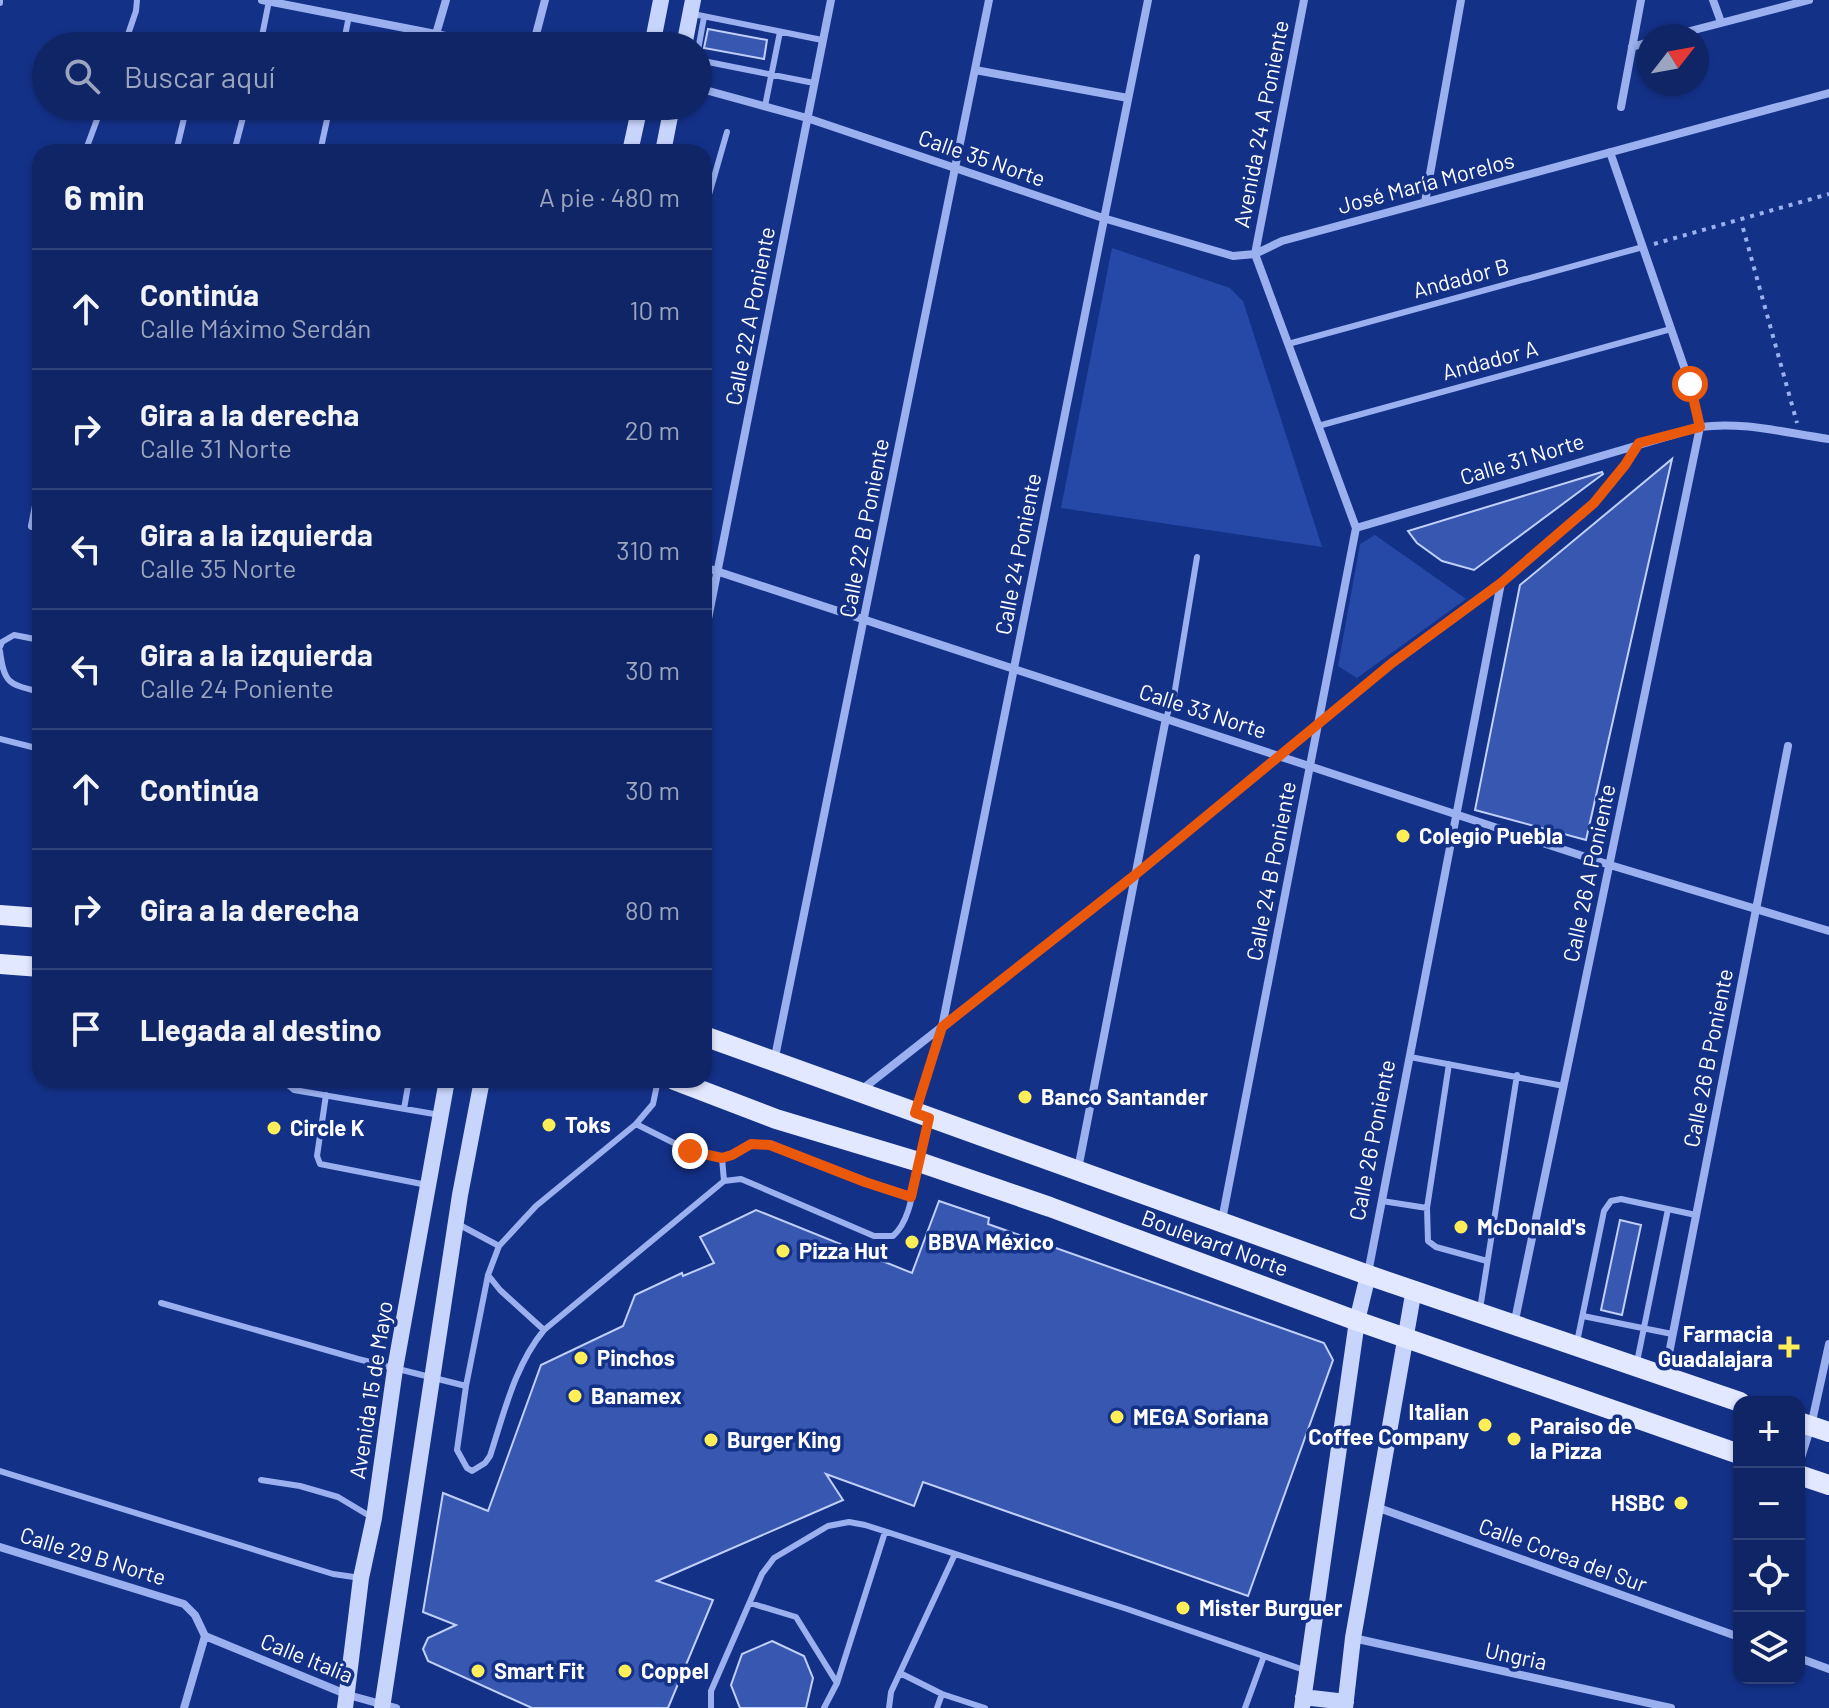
<!DOCTYPE html>
<html lang="es">
<meta charset="utf-8">
<style>
:root{--surface:#0f2566;--page:#1d316f;--text:#f1f3f6;--muted:#9ba5bf;--line:#2f427a}
body{margin:0;font-family:Barlow,sans-serif;background:var(--page);color:var(--text)}
.controls{position:absolute;right:24px;bottom:24px;display:grid;overflow:hidden;border-radius:16px;box-shadow:0 2px 6px #0004}
.controls button{width:72px;height:72px;display:grid;place-items:center;padding:0;border:0;border-bottom:2px solid var(--line);background:var(--surface);color:var(--text);font:40px sans-serif}
.compass{position:absolute;left:1637px;top:24px;width:72px;height:72px;border-radius:50%;background:var(--surface);box-shadow:0 2px 6px #0004;rotate:59deg}
.stop{position:absolute;width:24px;height:24px;margin:-18px;border:6px solid #ea580c;border-radius:50%;background:#fff}
.stop.end{background:#ea580c;border-color:#fff;box-shadow:0 2px 8px #0008}
.list{margin:0;padding:0;list-style:none}
h2{display:flex;justify-content:space-between;align-items:center;height:104px;margin:0;padding:0 32px;font-size:34px}
h2 small{font-size:26px;font-weight:400;color:var(--muted)}
.list li{display:grid;grid-template-columns:52px 1fr auto;gap:24px;align-items:center;box-sizing:border-box;height:120px;padding:0 32px;border-top:2px solid var(--line)}
.list b{display:block;font-size:30px;white-space:nowrap}
.list p{margin:0;font-size:26px;white-space:nowrap;color:var(--muted)}
.list em{font-size:26px;font-style:normal;color:var(--muted)}
.icon{flex:none;width:44px;height:44px;fill:none;stroke:currentColor;stroke-width:2;stroke-linecap:round;stroke-linejoin:round}
.map{position:relative;flex:none;width:1829px;height:1708px;overflow:hidden}
.search{position:absolute;background:var(--surface);box-shadow:0 2px 6px #0004;left:32px;top:32px;width:680px;height:88px;display:flex;align-items:center;gap:20px;box-sizing:border-box;padding:0 28px;border-radius:44px;color:var(--muted);font-size:30px}
.panel{position:absolute;background:var(--surface);box-shadow:0 2px 6px #0004;left:32px;top:144px;width:680px;height:944px;border-radius:24px}
.map>svg:first-child{display:block}
</style>
<div class="map">
<svg width="1829" height="1708" viewBox="0 0 1829 1708">
<rect width="100%" height="100%" fill="#143188"/>
<path fill="#2648a7" d="M1112 248 1230 288 1243 301 1322 547 1061 508Z
M1375 535 1466 599 1357 678 1338 666 1360 544Z"/>
<path fill="#3857b0" stroke="#c0d0fb" stroke-width="2" d="M708 29 767 40 764 59 704 48Z
M1672 459 1586 840 1475 810 1520 585Z
M1602 472 1603 474 1474 570 1442 561 1417 543 1408 531Z
M939 1201 989 1218 988 1224 1324 1343 1333 1360 1248 1596 923 1482 914 1506 826 1474 843 1500 657 1581 713 1600 668 1708H532L428 1661 423 1649 428 1638 456 1625 423 1612 443 1493 488 1511 541 1365 623 1326 635 1295 682 1273 683 1276 714 1263 700 1237 756 1210 912 1273Z
M1620 1220 1641 1225 1622 1315 1601 1310Z
M772 1641 804 1656 813 1678 806 1708H740L731 1685 742 1654Z"/>
<g fill="none" stroke-linecap="round" stroke-linejoin="round">
<path stroke="#9ab0ef" stroke-width="4" stroke-dasharray="4 6" stroke-linecap="butt" d="M1743 228 1797 423
M1654 244 1829 194"/>
<path stroke="#9ab0ef" stroke-width="6" d="M0 3V0
M693 14 822 40
M124 46 136 11 137 0
M260 46 269 1
M343 46 349 16
M698 50 704 17
M698 60 814 83
M765 106 780 32
M85 152 102 106
M176 152 185 114
M234 152 246 106
M320 152 330 106
M704 212 727 132
M1288 344 1643 247
M1318 426 1671 329
M0 647 2 642 14 635 40 640
M0 651C4 684 9 684 40 692
M1166 718 1174 696 1197 557
M0 739 40 749
M1410 1057 1564 1086
M1449 1064 1427 1208 1428 1241 1436 1247 1487 1261
M282 1080 294 1090 440 1115
M326 1095 317 1156 320 1164 427 1185
M404 1109 409 1080
M636 1124 653 1104 658 1080
M722 1158 724 1181
M911 1197 865 1182 770 1145 751 1144 732 1155 722 1158 690 1151 636 1124 536 1206 499 1246 488 1275 466 1386 457 1450 467 1468 472 1471 485 1463 490 1456C504 1413 515 1365 544 1330L724 1181 741 1179 874 1236H893C911 1220 913 1188 918 1165
M1382 1201 1427 1208
M456 1223 499 1246
M488 1275 500 1290 544 1330
M161 1303 358 1359 466 1386
M1480 1309 1517 1075
M1583 1316 1672 1334
M1577 1342 1604 1211 1611 1201 1621 1199 1696 1215
M1637 1362 1668 1209
M0 1471 333 1574 361 1578
M261 1480 300 1486 338 1497 373 1518
M750 1603 796 1617 837 1683
M900 1673 942 1694 985 1708
M711 1708V1691L762 1574 774 1558 828 1526 849 1522 865 1525 1127 1609 1307 1671
M824 1708 837 1683 885 1532
M889 1708 891 1692 955 1554
M937 1708 942 1694
M1245 1708 1264 1656"/>
<path stroke="#9ab0ef" stroke-width="8" d="M262 0 497 46
M1304 0 1255 254 1356 528
M1713 0 1721 22
M436 34 446 0
M1671 36 1809 0
M533 46 545 0
M1632 47 1649 42
M975 70 1128 98
M698 88 807 118 1103 218 1233 256 1255 254 1282 241 1829 93
M1621 107 1641 0
M1425 202 1461 0
M32 526 40 485
M1356 528 1700 427C1743 421 1786 433 1829 439
M704 567 1610 865 1829 931
M704 639 831 0
M774 1062 989 0
M860 1091 1135 875 1392 663 1501 583 1594 503 1625 465 1639 443
M915 1112 942 1027 1148 0
M1078 1169 1166 718
M1222 1220 1356 528
M1368 1273 1501 583
M1514 1325 1700 427 1690 384 1610 152
M1665 1374 1788 746
M1799 1464 1811 1426 1829 1344
M1376 1507 1739 1637
M0 1547 184 1604 195 1615 205 1636
M205 1636 348 1695 396 1708
M1353 1638 1671 1708
M1799 1658 1829 1669
M184 1708 205 1636"/>
<path stroke="#c7d4fb" stroke-width="16" d="M652 46 661 0
M684 46 693 0
M630 152 640 106
M663 152 672 106
M1303 1697 1346 1702
M345 1708 361 1578 374 1518 395 1369 447 1080
M382 1708 460 1195 482 1080
M1302 1708 1357 1321 1368 1275
M1345 1708 1353 1638 1414 1289"/>
<path stroke="#e2e8ff" stroke-width="20" d="M0 915 40 918
M0 964 40 967
M704 1036 1368 1275 1740 1402
M674 1080 776 1119 919 1162 1050 1207 1357 1321 1739 1454
M1799 1422 1829 1432
M1799 1475 1829 1485"/>
</g>
<g fill="none" stroke-linecap="round" stroke-linejoin="round">
<path stroke="#ea580c" stroke-width="10" d="M690 1151 722 1158 732 1155 751 1144 770 1145 865 1182 911 1197 929 1118 915 1113 942 1027 1135 875 1392 663 1501 583 1594 503 1625 465 1639 443 1700 427 1690 384"/>
</g>
<g fill="#ffee58" stroke="#143188" stroke-width="3">
<circle cx="1403" cy="836" r="8"/>
<circle cx="1025" cy="1097" r="8"/>
<circle cx="549" cy="1125" r="8"/>
<circle cx="274" cy="1128" r="8"/>
<circle cx="1461" cy="1227" r="8"/>
<circle cx="912" cy="1242" r="8"/>
<circle cx="783" cy="1251" r="8"/>
<path d="M1785 1335h8v8h8v8h-8v8h-8v-8h-8v-8h8z"/>
<circle cx="581" cy="1358" r="8"/>
<circle cx="575" cy="1396" r="8"/>
<circle cx="1117" cy="1417" r="8"/>
<circle cx="1485" cy="1425" r="8"/>
<circle cx="1514" cy="1439" r="8"/>
<circle cx="711" cy="1440" r="8"/>
<circle cx="1681" cy="1503" r="8"/>
<circle cx="1183" cy="1608" r="8"/>
<circle cx="478" cy="1671" r="8"/>
<circle cx="625" cy="1671" r="8"/>
</g>
<g text-anchor="middle" stroke-width="7" stroke-linejoin="round" paint-order="stroke">
<g font-size="22" fill="#fff" stroke="#143188">
<text transform="translate(1261 124) rotate(-79)" y="8">Avenida 24 A Poniente</text>
<text transform="translate(982 158) rotate(19)" y="8">Calle 35 Norte</text>
<text transform="translate(1426 183) rotate(-15)" y="8">José María Morelos</text>
<text transform="translate(1461 278) rotate(-15)" y="8">Andador B</text>
<text transform="translate(750 316) rotate(-79)" y="8">Calle 22 A Poniente</text>
<text transform="translate(1490 360) rotate(-15)" y="8">Andador A</text>
<text transform="translate(1522 459) rotate(-17)" y="8">Calle 31 Norte</text>
<text transform="translate(864 528) rotate(-79)" y="8">Calle 22 B Poniente</text>
<text transform="translate(1018 554) rotate(-79)" y="8">Calle 24 Poniente</text>
<text transform="translate(1203 711) rotate(18)" y="8">Calle 33 Norte</text>
<text transform="translate(1271 871) rotate(-79)" y="8">Calle 24 B Poniente</text>
<text transform="translate(1589 873) rotate(-78)" y="8">Calle 26 A Poniente</text>
<text transform="translate(1708 1058) rotate(-79)" y="8">Calle 26 B Poniente</text>
<text transform="translate(1372 1140) rotate(-79)" y="8">Calle 26 Poniente</text>
<text transform="translate(1215 1243) rotate(20)" y="8">Boulevard Norte</text>
<text transform="translate(371 1390) rotate(-81)" y="8">Avenida 15 de Mayo</text>
<text transform="translate(1563 1555) rotate(20)" y="8">Calle Corea del Sur</text>
<text transform="translate(93 1556) rotate(17)" y="8">Calle 29 B Norte</text>
<text transform="translate(1516 1656) rotate(12)" y="8">Ungria</text>
<text transform="translate(307 1658) rotate(22)" y="8">Calle Italia</text>
</g>
<g font-size="22" font-weight="bold" fill="#fff" stroke="#143188" text-anchor="start">
<text x="1419" y="844">Colegio Puebla</text>
<text x="1041" y="1105">Banco Santander</text>
<text x="565" y="1133">Toks</text>
<text x="290" y="1136">Circle K</text>
<text x="1477" y="1235">McDonald's</text>
<text x="928" y="1250">BBVA México</text>
<text x="799" y="1259">Pizza Hut</text>
<text x="1773" y="1342" text-anchor="end">Farmacia<tspan x="1773" dy="25">Guadalajara</tspan></text>
<text x="597" y="1366">Pinchos</text>
<text x="591" y="1404">Banamex</text>
<text x="1469" y="1420" text-anchor="end">Italian<tspan x="1469" dy="25">Coffee Company</tspan></text>
<text x="1133" y="1425">MEGA Soriana</text>
<text x="1530" y="1434">Paraiso de<tspan x="1530" dy="25">la Pizza</tspan></text>
<text x="727" y="1448">Burger King</text>
<text x="1665" y="1511" text-anchor="end">HSBC</text>
<text x="1199" y="1616">Mister Burguer</text>
<text x="494" y="1679">Smart Fit</text>
<text x="641" y="1679">Coppel</text>
</g>
</g>
</svg>
<div class="controls">
<button>+</button>
<button>−</button>
<button><svg class="icon" aria-label="locate" viewBox="0 0 24 24"><circle cx="12" cy="12" r="6"/><path d="M12 2v4M12 18v4M2 12h4M18 12h4"/></svg></button>
<button><svg class="icon" aria-label="layers" viewBox="0 0 24 24"><path d="M12 4l9 5-9 5-9-5zM3 14l9 5 9-5"/></svg></button>
</div>
<svg class="compass" viewBox="-18 -18 36 36"><path d="M0-13l5 13h-10z" fill="#e53935"/><path d="M0 13l5-13h-10z" fill="#9ba5bf"/></svg>
<div class="stop" style="left:1690px;top:384px"></div>
<div class="stop end" style="left:690px;top:1151px"></div>
<div class="search"><svg class="icon" aria-label="search" viewBox="0 0 24 24"><circle cx="10" cy="10" r="6"/><path d="M15 15l6 6"/></svg>Buscar aquí</div>
<section class="panel">
<h2>6 min<small>A pie · 480 m</small></h2>
<ul class="list">
<li><svg class="icon" aria-label="ahead" viewBox="0 0 24 24"><path d="M12 20V5M6 11l6-6 6 6"/></svg><div><b>Continúa</b><p>Calle Máximo Serdán</p></div><em>10 m</em></li>
<li><svg class="icon" aria-label="right" viewBox="0 0 24 24"><path d="M7 20v-9h11M14 6l5 5-5 5"/></svg><div><b>Gira a la derecha</b><p>Calle 31 Norte</p></div><em>20 m</em></li>
<li><svg class="icon" aria-label="left" viewBox="0 0 24 24"><path d="M17 20v-9H6M10 6l-5 5 5 5"/></svg><div><b>Gira a la izquierda</b><p>Calle 35 Norte</p></div><em>310 m</em></li>
<li><svg class="icon" aria-label="left" viewBox="0 0 24 24"><path d="M17 20v-9H6M10 6l-5 5 5 5"/></svg><div><b>Gira a la izquierda</b><p>Calle 24 Poniente</p></div><em>30 m</em></li>
<li><svg class="icon" aria-label="ahead" viewBox="0 0 24 24"><path d="M12 20V5M6 11l6-6 6 6"/></svg><div><b>Continúa</b></div><em>30 m</em></li>
<li><svg class="icon" aria-label="right" viewBox="0 0 24 24"><path d="M7 20v-9h11M14 6l5 5-5 5"/></svg><div><b>Gira a la derecha</b></div><em>80 m</em></li>
<li><svg class="icon" aria-label="arrive" viewBox="0 0 24 24"><path d="M6 21V4h12l-3 4 3 4H6"/></svg><div><b>Llegada al destino</b></div></li>
</ul>
</section>
</div>
